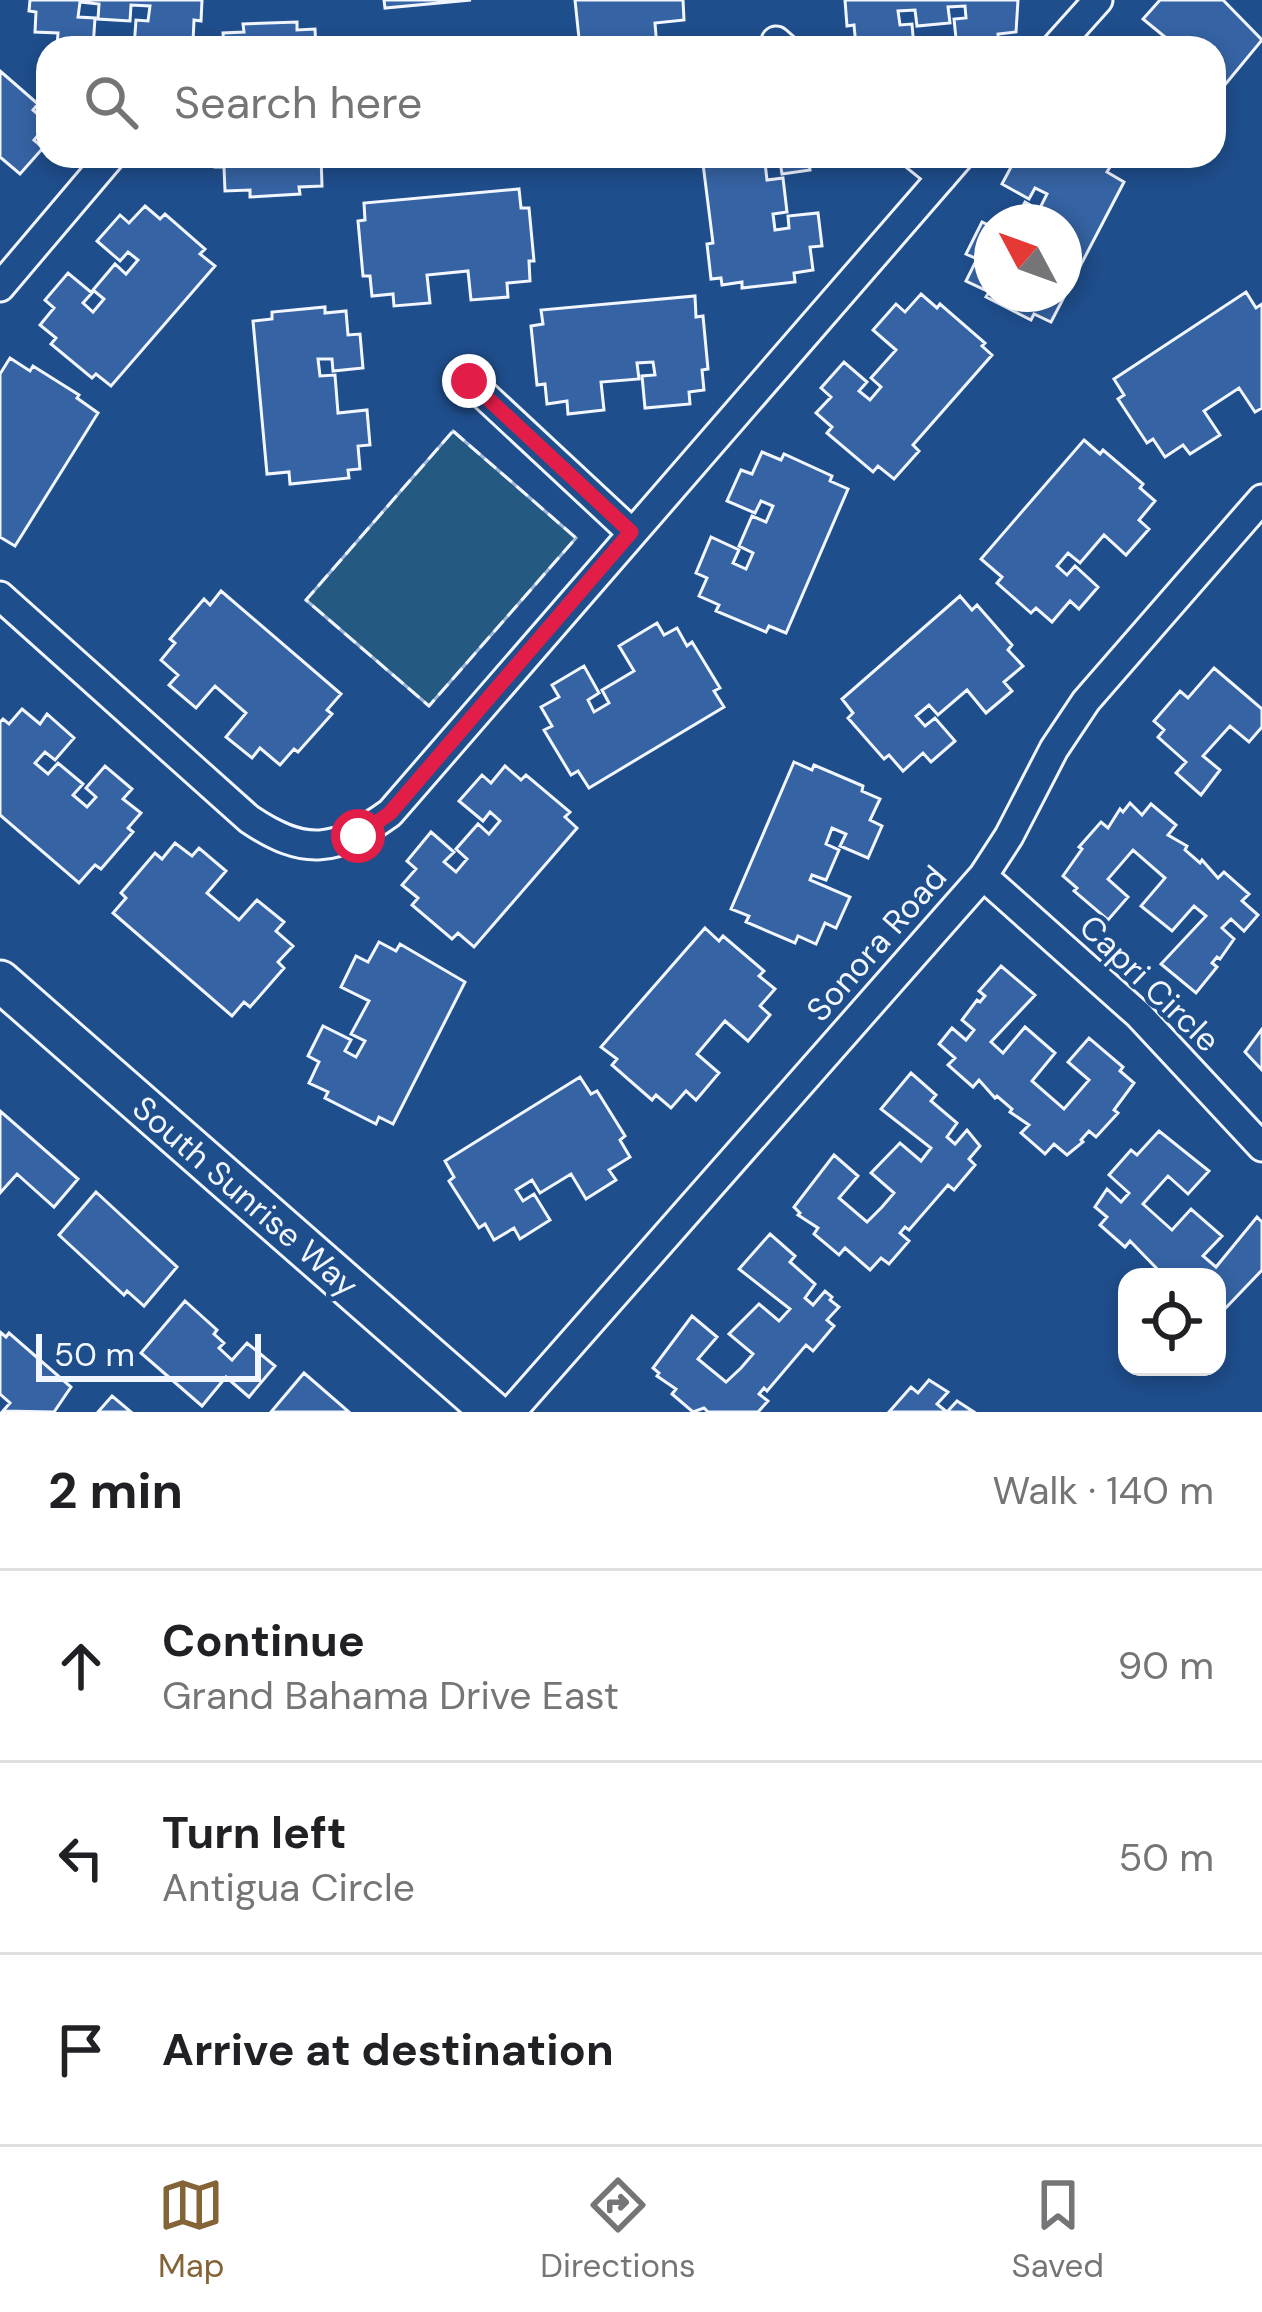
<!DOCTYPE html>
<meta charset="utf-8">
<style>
:root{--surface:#fff;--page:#f2f2f2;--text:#202124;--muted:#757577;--line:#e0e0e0;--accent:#846436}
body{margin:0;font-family:"DM Sans",sans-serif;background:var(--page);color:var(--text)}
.controls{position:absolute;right:36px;bottom:36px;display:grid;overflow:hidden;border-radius:24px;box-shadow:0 6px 18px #0003}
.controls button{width:108px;height:108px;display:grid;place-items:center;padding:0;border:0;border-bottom:3px solid var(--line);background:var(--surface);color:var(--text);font:60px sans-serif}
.compass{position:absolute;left:974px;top:204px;width:108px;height:108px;border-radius:50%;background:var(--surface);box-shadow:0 6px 18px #0003;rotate:311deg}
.scale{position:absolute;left:36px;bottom:30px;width:225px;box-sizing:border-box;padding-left:12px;border:6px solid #f2f6ff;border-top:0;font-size:33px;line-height:42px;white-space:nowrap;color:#f2f6ff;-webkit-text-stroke:9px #1f4e8c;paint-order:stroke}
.stop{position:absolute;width:36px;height:36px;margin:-27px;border:9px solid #e11d48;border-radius:50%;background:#fff}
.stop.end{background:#e11d48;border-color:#fff;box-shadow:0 3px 12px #0008}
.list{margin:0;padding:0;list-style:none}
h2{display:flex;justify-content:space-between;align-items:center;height:156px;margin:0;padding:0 48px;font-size:51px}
h2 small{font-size:39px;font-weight:400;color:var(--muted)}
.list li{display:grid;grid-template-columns:78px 1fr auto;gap:36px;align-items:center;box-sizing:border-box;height:192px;padding:0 48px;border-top:3px solid var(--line)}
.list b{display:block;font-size:45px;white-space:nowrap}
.list p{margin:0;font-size:39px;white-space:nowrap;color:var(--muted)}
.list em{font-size:39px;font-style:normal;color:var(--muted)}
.icon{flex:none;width:66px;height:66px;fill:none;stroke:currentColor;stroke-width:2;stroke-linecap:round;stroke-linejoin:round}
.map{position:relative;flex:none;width:1262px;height:1412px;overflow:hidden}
.search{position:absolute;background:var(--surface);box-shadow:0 6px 18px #0003;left:36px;right:36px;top:36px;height:132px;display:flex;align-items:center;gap:30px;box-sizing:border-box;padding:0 42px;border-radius:36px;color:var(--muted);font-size:45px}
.sheet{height:732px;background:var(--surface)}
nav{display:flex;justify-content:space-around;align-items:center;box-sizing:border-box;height:168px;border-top:3px solid var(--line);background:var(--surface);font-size:33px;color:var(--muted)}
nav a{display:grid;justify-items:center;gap:6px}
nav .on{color:var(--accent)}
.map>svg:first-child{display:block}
</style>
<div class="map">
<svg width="1262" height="1412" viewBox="0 0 1262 1412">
<rect width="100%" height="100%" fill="#1f4e8c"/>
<path fill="#245a82" stroke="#a8bbd7" stroke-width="3" d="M453 431 576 538 429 706 306 600Z"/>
<path fill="#3563a3" stroke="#f2f6ff" stroke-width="3" d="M30 0H202L201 21 194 20 193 42 179 41 178 48H134L136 20 148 21 150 6 131 5 130 21 98 19 99 4 80 2 78 17 95 18 93 48 57 46 58 33 35 32 36 12 29 11Z
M384 0H471L385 8Z
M575 0H683L684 20 655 23 657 48H580Z
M845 0H1018L1016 32 998 34 999 47 957 48 954 19 966 18 965 6 948 7 950 23 917 26 915 10 898 11 900 25 912 24 914 48 856 46 854 25 847 26Z
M1160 0H1223L1262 40 1214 98V48H1155L1165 37 1143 19Z
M297 22V30L315 29 316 48H224L223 33 244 32 243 24Z
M0 71 38 104 33 110 48 123 34 140 43 148 20 174 0 157Z
M214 156H321L322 186 299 187 300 194 250 197V190L225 191 224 167H215Z
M702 156H808L810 170 782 174 780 161 765 163 767 180 783 178 787 212 773 214 775 230 789 228 788 216 818 213 822 246 810 247 813 270 794 273 795 282 742 288V282L722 285 721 278 711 279 707 244 713 243Z
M1017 156 1029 160 1031 156H1089L1110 167 1107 172 1124 182 1051 322 1034 314 1031 320 986 297 989 292 966 281 977 259 966 254 982 222 992 227V294H1064V222H1015L1025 202 1039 210 1047 194 1035 188 1029 199 1002 184Z
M519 189 521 208H529L534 261H529L530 281 507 283 508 297 471 300 468 271 427 275 430 303 394 306 393 294 372 296 370 276H363L358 221 365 220 364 203Z
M145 206 160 219 165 214 205 249 200 254 215 266 111 386 96 374 92 378 51 344 56 338 40 325 54 308 45 300 68 273 92 293 83 303 93 312 104 299 93 290 115 264 126 274 138 260 128 252 120 261 97 241 120 215 129 223Z
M1246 292 1256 308 1262 304V408L1255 412 1239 388 1204 411 1220 435 1190 454 1183 445 1165 457 1153 439 1147 443 1118 399 1124 395 1114 379Z
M921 294 937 308 940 304 985 343 982 346 992 355 913 445 919 451 894 479 878 466 873 472 827 433 832 427 816 413 831 397 821 388 844 362 867 382 859 391 870 400 881 387 871 378 896 350 873 330 896 304 905 312Z
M695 296 696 317 703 316 708 369 702 370 704 390 689 392 690 404 645 408 642 376 655 375 653 362 637 363 639 379 601 382 604 410 568 414 567 401 547 404 545 384 537 385 531 326 543 324 541 310Z
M325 307V313L346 311 348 335 360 334 363 368 333 371 332 359H318L320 376 335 375 338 413 367 410 370 445 358 446 360 469 348 470 349 478 290 484 289 472 267 474 253 321 272 319V312Z
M10 358 30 371 33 366 79 395 77 398 98 413 15 546 0 537V374Z
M1084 440 1100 454 1103 450 1143 484 1140 488 1155 501 1139 520 1149 529 1126 555 1104 535 1080 563 1068 553 1057 566 1067 575 1075 566 1098 587 1079 609 1070 601 1052 622 1036 608 1031 613 997 583 1002 577 981 559Z
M762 452 781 460 784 454 832 476 830 481 848 489 786 633 769 626 766 632 716 611 719 605 699 596 707 578 696 573 711 537 739 550 733 563 746 569 753 553 739 546 752 516 766 522 773 506 761 501 755 513 727 501 741 470 752 474Z
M221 591 341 694 327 710 332 714 298 752 294 749 280 765 260 748 252 758 226 737 246 713 215 686 196 708 169 685 178 675 161 660 175 643 170 639 204 599 210 605Z
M960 596 972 610 977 605 1012 645 1008 650 1023 666 1004 682 1012 691 986 713 967 690 938 715 929 705 916 716 925 726 935 718 955 741 931 762 923 753 903 771 889 755 884 759 848 718 853 713 842 699Z
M657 623 664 635 677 628 687 646 692 642 720 688 714 691 724 707 589 788 578 771 571 775 544 730 552 726 541 707 559 697 552 685 584 666 599 693 588 700 594 712 609 703 602 690 634 671 619 646Z
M1214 668 1262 709V727L1249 742 1230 726 1203 756 1220 770 1201 795 1176 773 1186 762 1158 737 1164 730 1154 721 1180 691 1188 698Z
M22 709 40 724 47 714 74 738 55 760 45 752 35 763 48 774 58 763 83 784 73 795 87 807 96 797 86 788 105 766 132 789 123 799 141 813 128 828 133 832 101 869 95 865 79 883 0 815V722L3 719 9 724Z
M794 762 812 770 814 765 863 786 862 791 880 799 870 820 882 826 868 858 840 846 846 834 832 828 826 844 839 850 826 880 812 875 810 880 850 897 836 928 825 923 816 944 798 936 795 943 746 922 749 916 731 909Z
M505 766 521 780 526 775 570 812 565 817 577 828 474 947 458 933 452 939 412 905 418 898 402 885 416 869 407 861 431 832 454 852 444 862 456 872 467 859 456 849 478 824 489 834 500 821 490 812 483 821 459 801 482 775 491 783Z
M1130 803 1142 815 1151 804 1176 825 1168 835 1187 846 1185 850 1200 863 1202 860 1218 878 1224 872 1249 894 1242 901 1258 915 1244 931 1231 919 1222 928 1234 939 1220 959 1217 957 1212 963 1217 967 1196 993 1161 964 1206 916 1194 906 1172 931 1141 906 1165 878 1133 850 1108 879 1128 897 1108 920 1074 891 1077 888 1063 876 1082 849 1079 847 1101 822 1108 828 1120 809 1123 812Z
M175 843 192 856 199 848 226 871 207 893 239 920 257 900 284 922 276 931 293 946 278 962 284 968 250 1007 244 1002 232 1016 113 913 126 898 121 893 155 853 162 859Z
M705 928 719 941 723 936 764 971 759 976 775 989 760 1006 770 1015 748 1041 725 1021 697 1054 719 1073 696 1100 686 1091 671 1108 656 1095 652 1100 612 1065 617 1059 601 1047Z
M379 942 396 951 400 944 465 982 393 1124 379 1117 376 1124 325 1098 328 1092 309 1083 319 1062 308 1056 323 1026 351 1040 345 1051 356 1057 365 1041 351 1034 369 1001 341 987 356 956 368 962Z
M1001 966 1035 995 991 1042 1003 1053 1025 1027 1055 1053 1032 1081 1064 1109 1089 1080 1068 1062 1089 1038 1123 1067 1120 1071 1134 1083 1114 1110 1118 1113 1096 1137 1089 1131 1081 1140 1083 1142 1067 1155 1054 1144 1045 1154 1021 1133 1029 1125 1010 1112 1012 1109 997 1096 995 1098 979 1080 973 1087 948 1065 955 1058 939 1044 952 1028 966 1040 974 1030 962 1020 977 1000 980 1002 985 996 979 991Z
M1262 1029V1070L1245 1052Z
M911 1073 936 1095 931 1101 957 1123 947 1137 955 1144 967 1130 980 1146 969 1159 975 1165 954 1190 948 1185 909 1230 905 1227 900 1233 909 1241 889 1264 881 1258 870 1270 845 1248 839 1255 814 1234 818 1228 798 1215 800 1213 794 1207 834 1155 858 1176 839 1198 867 1222 882 1207 894 1193 871 1173 900 1143 921 1161 931 1148 881 1109Z
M580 1077 591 1094 597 1091 625 1136 620 1140 630 1157 609 1170 616 1180 586 1199 571 1174 540 1193 532 1180 516 1190 523 1201 534 1194 550 1220 520 1239 514 1228 494 1240 485 1224 479 1228 449 1181 454 1177 445 1161Z
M0 1111 78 1179 54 1207 17 1174 0 1193Z
M1159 1131 1209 1171 1188 1194 1168 1176 1143 1204 1172 1230 1191 1209 1222 1236 1203 1256 1216 1267 1257 1217 1262 1222V1270L1219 1315 1217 1277H1165L1130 1241 1125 1247 1100 1225 1107 1217 1095 1207 1107 1189 1121 1202 1129 1193 1109 1175 1131 1150 1137 1155Z
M96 1192 177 1267 144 1306 127 1291 124 1295 59 1235Z
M770 1234 795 1256 790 1262 815 1284 805 1298 813 1305 825 1291 832 1297 830 1300 839 1307 827 1320 834 1326 813 1351 806 1345 767 1391 764 1388 759 1394 768 1401 758 1412H708L704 1408 693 1412 672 1394 676 1389 657 1376 659 1373 653 1368 692 1316 717 1337 698 1359 726 1382 741 1368 753 1354 729 1334 759 1304 779 1321 790 1309 739 1269Z
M185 1301 217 1330 214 1334 224 1343 219 1348 232 1360 247 1343 275 1366 249 1397 226 1377 202 1406 141 1353Z
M0 1332 6 1337 9 1333 71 1387 54 1412 3 1411 10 1403 0 1394Z
M304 1373 349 1412H271Z
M929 1380 948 1392 937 1404 947 1412 957 1401 974 1412H889L911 1387 918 1393Z
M112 1396 131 1412H98Z"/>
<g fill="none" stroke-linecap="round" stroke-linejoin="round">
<defs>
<path id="street" d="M776 41 784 48
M1055 48 1098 0
M916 156 942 177
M0 287 111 156
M469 381 631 532
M0 596 249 819C305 857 336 852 390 813L960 156
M983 876 1139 1015 1262 1147
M511 1412 983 876 1009 836 1054 749 1086 701 1262 499"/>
<path id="secondary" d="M0 981 492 1412"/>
</defs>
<use href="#street" stroke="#f2f6ff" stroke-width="33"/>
<use href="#secondary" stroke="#f2f6ff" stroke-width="45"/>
<use href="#street" stroke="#1f4e8c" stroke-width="27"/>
<use href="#secondary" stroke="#1f4e8c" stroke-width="39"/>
<path stroke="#f2f6ff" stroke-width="3" stroke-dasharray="15 6" stroke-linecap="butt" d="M453 431 576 538 429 706 306 600Z"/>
</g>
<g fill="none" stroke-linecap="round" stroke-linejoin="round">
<path stroke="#e11d48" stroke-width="15" d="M358 836 390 813 631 532 469 381"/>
</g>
<g text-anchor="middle" stroke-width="9" stroke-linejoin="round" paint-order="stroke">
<g font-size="33" fill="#f2f6ff" stroke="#1f4e8c">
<text transform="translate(876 943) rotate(-49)" y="12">Sonora Road</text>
<text transform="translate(1150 983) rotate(44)" y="12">Capri Circle</text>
<text transform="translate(246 1196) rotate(41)" y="12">South Sunrise Way</text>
</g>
</g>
</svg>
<div class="controls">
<button><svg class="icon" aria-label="locate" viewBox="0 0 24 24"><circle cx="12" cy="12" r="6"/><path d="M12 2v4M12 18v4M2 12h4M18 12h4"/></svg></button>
</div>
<svg class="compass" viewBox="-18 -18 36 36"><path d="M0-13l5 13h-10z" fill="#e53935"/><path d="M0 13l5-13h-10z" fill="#757577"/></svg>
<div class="scale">50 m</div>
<div class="stop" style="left:358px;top:836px"></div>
<div class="stop end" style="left:469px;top:381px"></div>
<div class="search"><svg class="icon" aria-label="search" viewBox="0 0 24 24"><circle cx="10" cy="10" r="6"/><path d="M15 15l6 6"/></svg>Search here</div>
</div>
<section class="sheet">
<h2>2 min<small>Walk · 140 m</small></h2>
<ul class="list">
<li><svg class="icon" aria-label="ahead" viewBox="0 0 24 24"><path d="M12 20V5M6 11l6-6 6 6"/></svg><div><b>Continue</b><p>Grand Bahama Drive East</p></div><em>90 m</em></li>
<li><svg class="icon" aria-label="left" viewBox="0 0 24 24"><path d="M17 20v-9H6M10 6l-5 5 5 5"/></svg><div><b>Turn left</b><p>Antigua Circle</p></div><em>50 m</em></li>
<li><svg class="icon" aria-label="arrive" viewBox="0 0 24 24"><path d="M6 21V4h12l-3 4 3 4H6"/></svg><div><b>Arrive at destination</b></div></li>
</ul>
</section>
<nav>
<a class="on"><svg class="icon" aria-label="map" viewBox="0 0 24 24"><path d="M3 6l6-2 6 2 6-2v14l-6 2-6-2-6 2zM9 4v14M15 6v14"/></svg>Map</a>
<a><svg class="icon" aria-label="directions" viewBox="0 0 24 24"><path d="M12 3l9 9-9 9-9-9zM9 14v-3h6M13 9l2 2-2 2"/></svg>Directions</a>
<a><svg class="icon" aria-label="saved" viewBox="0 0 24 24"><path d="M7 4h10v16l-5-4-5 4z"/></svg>Saved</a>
</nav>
